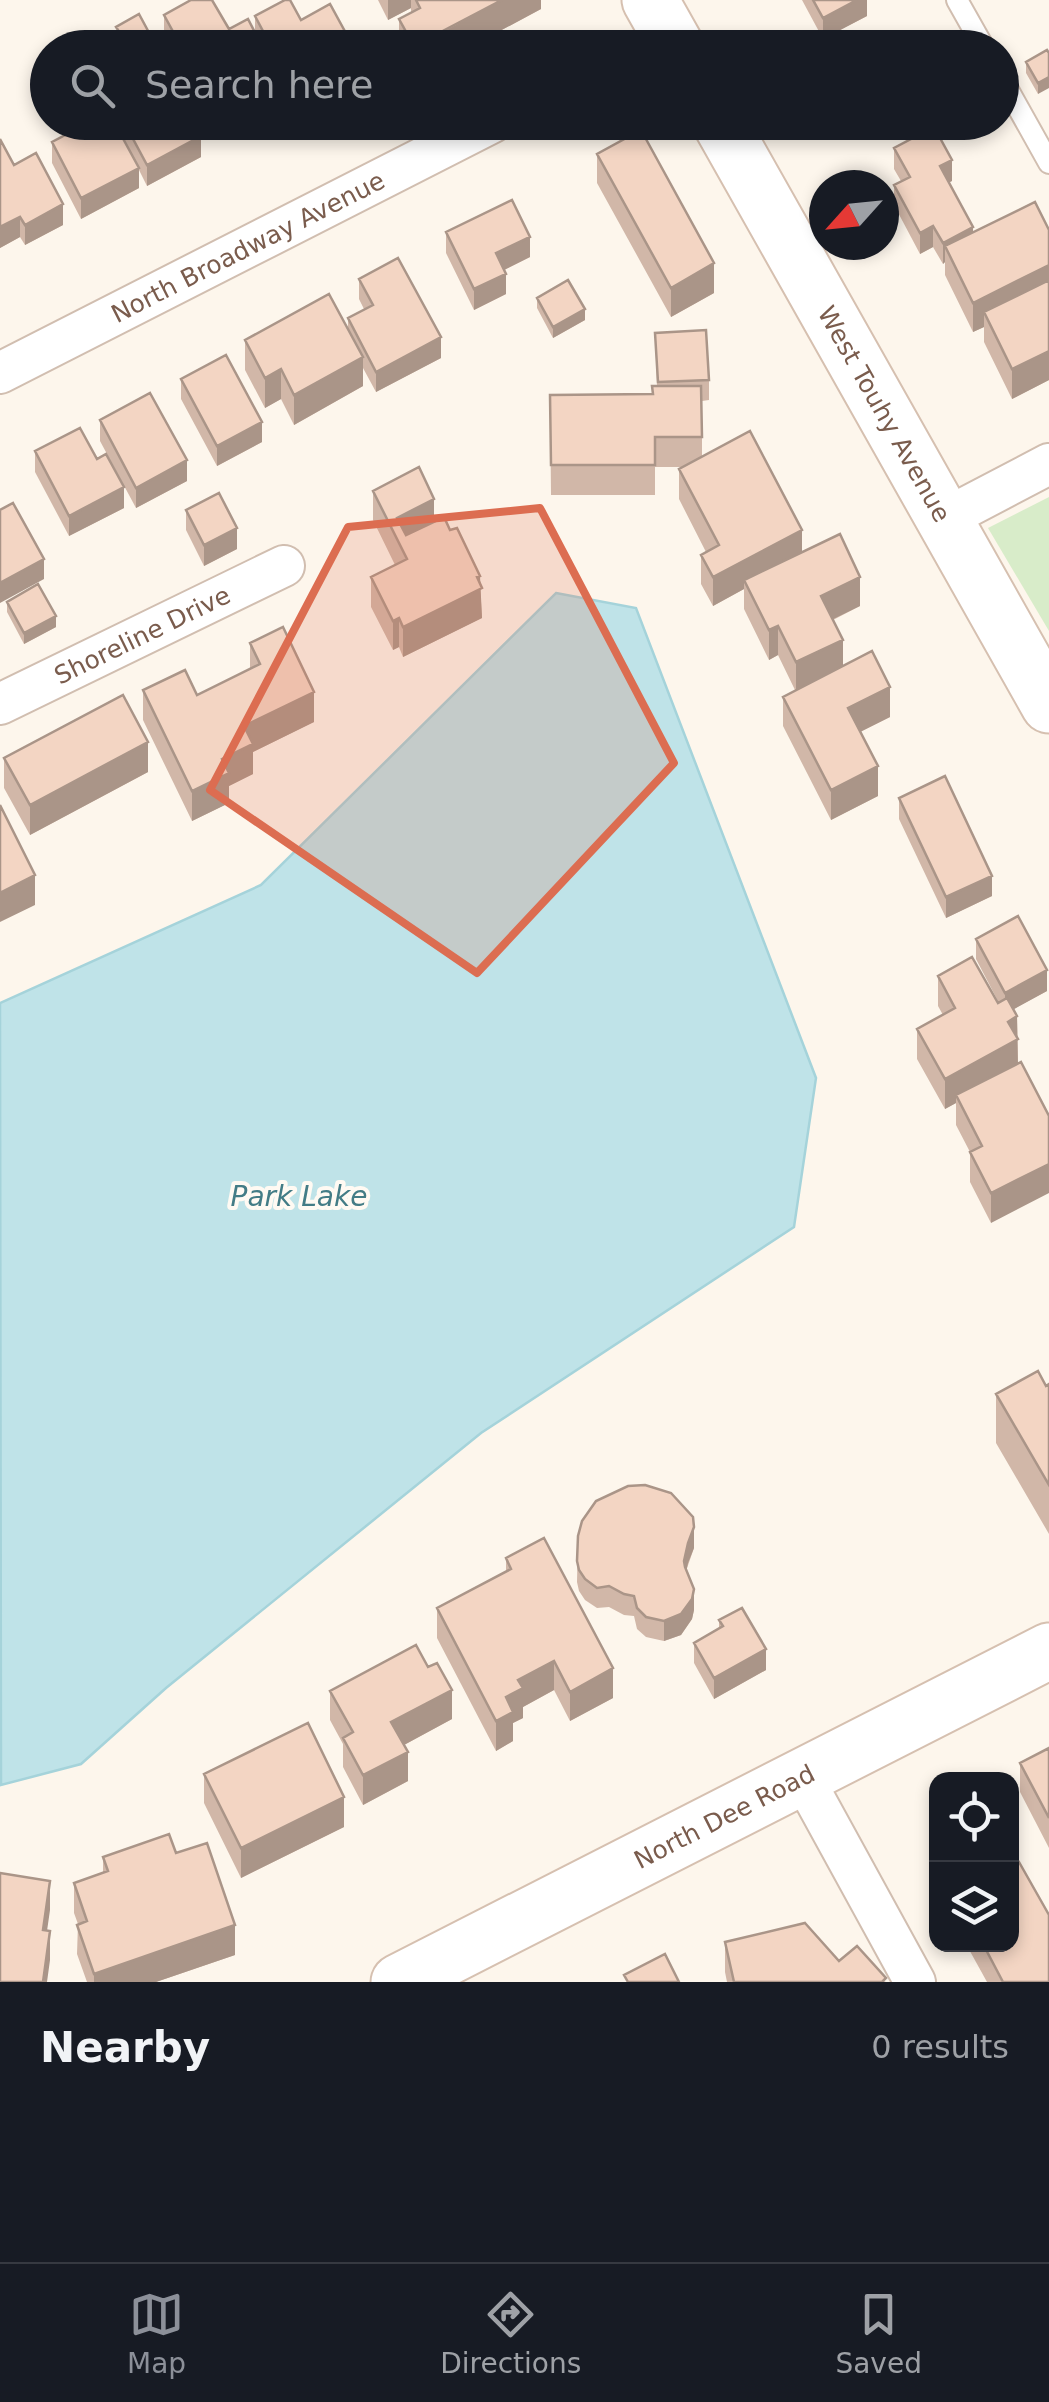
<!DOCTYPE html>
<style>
:root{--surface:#171b24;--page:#242831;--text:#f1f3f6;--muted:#9ea1a6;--line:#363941;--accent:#8c9099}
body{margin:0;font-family:"DejaVu Sans",sans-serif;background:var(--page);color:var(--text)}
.controls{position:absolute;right:30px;bottom:30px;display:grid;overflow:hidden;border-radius:20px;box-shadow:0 5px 15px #0003}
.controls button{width:90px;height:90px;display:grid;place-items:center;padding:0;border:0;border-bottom:2px solid var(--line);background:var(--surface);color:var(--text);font:50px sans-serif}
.compass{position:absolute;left:809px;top:170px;width:90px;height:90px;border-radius:50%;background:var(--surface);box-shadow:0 5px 15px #0003;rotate:243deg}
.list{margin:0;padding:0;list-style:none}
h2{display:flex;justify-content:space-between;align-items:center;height:130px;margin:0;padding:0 40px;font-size:42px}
h2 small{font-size:32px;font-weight:400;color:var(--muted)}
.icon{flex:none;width:55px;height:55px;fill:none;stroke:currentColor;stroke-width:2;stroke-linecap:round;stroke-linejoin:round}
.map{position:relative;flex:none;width:1049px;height:1982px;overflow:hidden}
.search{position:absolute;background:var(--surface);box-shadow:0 5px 15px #0003;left:30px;right:30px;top:30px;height:110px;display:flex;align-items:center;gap:25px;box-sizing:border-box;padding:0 35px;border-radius:55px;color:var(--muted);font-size:38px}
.sheet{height:280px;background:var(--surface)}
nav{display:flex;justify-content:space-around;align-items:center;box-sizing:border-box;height:140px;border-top:2px solid var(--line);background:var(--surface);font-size:28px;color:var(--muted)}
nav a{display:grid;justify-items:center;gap:5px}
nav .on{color:var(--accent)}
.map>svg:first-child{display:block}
</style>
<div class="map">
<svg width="1049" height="1982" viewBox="0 0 1049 1982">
<rect width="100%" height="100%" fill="#fdf6ec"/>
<path fill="#d8ecc9" d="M1049 497V631L988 528Z"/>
<path fill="#bfe3e8" stroke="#a5d3da" stroke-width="2.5" d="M556 593 636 608 816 1078 794 1227 481 1433 166 1688 81 1764 1 1785 0 1003 261 885Z"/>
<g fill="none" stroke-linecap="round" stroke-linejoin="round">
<defs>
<path id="lane" d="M957 0 984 48
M1002 79 1049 163"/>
<g id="street">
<path id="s1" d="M0 373 493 122"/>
<path d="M944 519 1049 464"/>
<path id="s2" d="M0 704 284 566"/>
<path d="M802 1776 915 1982"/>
</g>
<g id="secondary">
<path d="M650 0 677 48"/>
<path id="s3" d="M720 122 1049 705"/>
<path id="s4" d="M399 1982 1049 1651"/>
</g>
</defs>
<use href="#lane" stroke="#d1beb0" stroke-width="24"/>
<use href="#street" stroke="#d1beb0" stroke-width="44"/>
<use href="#secondary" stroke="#d6c0b0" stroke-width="59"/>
<use href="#lane" stroke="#fff" stroke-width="20"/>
<use href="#street" stroke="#fff" stroke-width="40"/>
<use href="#secondary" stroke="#fff" stroke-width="55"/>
</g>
<path fill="#d1b7a8" d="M378 0H541V9L468 48H399V19L411 13V8L388 20Z
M802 0H867V16L823 39Z
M164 15 229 29 255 33V16L301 20 354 48H165L164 45Z
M1049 53 1038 94 1026 73V62Z
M90 122H194L201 157 147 186 139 170V188L81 219 52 163V142Z
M0 139 14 165 63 225 25 245 20 237 0 248Z
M894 148 952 181 949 182 973 232 1049 230V380L1012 399 984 342V327L973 332 945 275V262L943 264 933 247 920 254 894 205V185L901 181 894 169Z
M597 154 714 293 671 317 597 183Z
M446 232 530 257 504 270 506 294 474 310 446 253Z
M359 279 441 358 376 392 363 368V386L294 425 281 399 265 408 245 370V340L348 328V318L364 309 359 299Z
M537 298 585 320 553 338 537 308Z
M655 333 709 380V400L702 401V457L860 606 833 620 843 666 890 717 860 732 878 796 831 820 783 726V697L795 690 778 655 769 660 744 609V589L713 606 701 584V555L706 552 679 499V469L683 467H655V495H551L550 395 653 394 657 386Z
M181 379 262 442 217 466 181 399Z
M100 420 187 481 136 508 100 441Z
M35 451 97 459 124 508 69 536 35 472Z
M373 491 450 530 480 585 482 618 403 657 399 647 393 650 371 607V577L395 565 373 520Z
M186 510 237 549 204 566 186 530Z
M7 602 56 627 24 644 7 612Z
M250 643 314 722 253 752V774L229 786V803L192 821 143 720V690L197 695 250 669Z
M4 758 148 772 30 835 4 788Z
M899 798 992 896 946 918 899 819Z
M976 939 1047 991 1013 1009 1017 1016 1018 1064 991 1223 970 1182V1152L956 1125V1103L945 1109 917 1059V1029L943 1015 938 1006V976L998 1003H999L976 959Z
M1049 1384V1534L996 1443V1394Z
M578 1536 694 1548 686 1571 694 1610 692 1619 681 1635 664 1641 646 1637 637 1629 634 1616 624 1615 609 1607 597 1608 585 1600 579 1591 577 1582Z
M506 1558 613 1698 570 1721 554 1690 523 1707V1718L513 1723V1741L496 1751 437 1638V1608L506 1571Z
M719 1620 766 1670 714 1699 694 1663V1643L719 1629Z
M330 1691 452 1719 404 1745 408 1781 363 1805 343 1767V1744L330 1720Z
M1049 1748V1848L1020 1792V1763Z
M204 1774 344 1827 241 1878 204 1803Z
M176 1853 235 1955 156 1982H87L77 1954 78 1924 74 1913V1883L103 1873V1857Z
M725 1942 839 1961 886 1982H727L725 1972Z
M966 1944H1012L1049 1982H987Z"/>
<path fill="#aa9588" d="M388 0H411V8L388 20Z
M502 0H541V9L468 48H414Z
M857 0H867V16L823 39V18Z
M1049 77V88L1038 94V83Z
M252 122H269L252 132Z
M874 122H891L874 132Z
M201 136V157L147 186V165Z
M952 160V181L940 187V166Z
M139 168V188L81 219V198Z
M63 204V225L25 245V225Z
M20 217V237L0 248V227Z
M933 226V247L920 254V233Z
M973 227V247L945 246V262L943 264V243Z
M530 237V257L496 274V253Z
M714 263V293L671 317V288Z
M1049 265V295L984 312V327L973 332V303Z
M506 274V294L474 310V289Z
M585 309V320L553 338V327Z
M441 337V358L376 392V372Z
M1049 351V380L1012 399V369Z
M363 357V386L294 425V395Z
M281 369V399L265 408V378Z
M262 422V442L217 466V446Z
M187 460V481L136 508V488Z
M124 487V508L69 536V516Z
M434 499V529L400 546 397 518Z
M237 528V549L204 566V545Z
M802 530V559L744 580V589L713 606V577Z
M44 559V579L0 603V583Z
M480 576 482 618 403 657V627Z
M860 577V606L821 625V596Z
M56 616V627L24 644V633Z
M399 618V647L393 650V621Z
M778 626V655L769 660V630Z
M843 640V669L796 692V662Z
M890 687V717L848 738V708Z
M314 692V722L253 752V774L229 786V803L192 821V791L222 759 244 726Z
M148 742V772L30 835V805Z
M878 766V796L831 820V790Z
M35 875V905L0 922V893Z
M992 876V896L946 918V897Z
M1047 970V991L1005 1014V993Z
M1017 1016 1018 1068 956 1095V1103L945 1109V1079L1008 1022Z
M1049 1164V1193L991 1223V1193Z
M694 1527V1548L688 1563 684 1582V1561L688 1543Z
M694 1589V1610L692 1619 681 1635 664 1641V1621Z
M766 1649V1670L714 1699V1678Z
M554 1661V1690L523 1707V1718L513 1723V1741L496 1751V1721L506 1697 518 1680Z
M613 1668V1698L570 1721V1692Z
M452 1690V1719L391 1752V1722Z
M408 1752V1781L363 1805V1775Z
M344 1797V1827L241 1878V1848Z
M50 1881V1910L43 1959V1930Z
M235 1925V1955L156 1982H94V1974Z
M50 1931V1960L47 1982H43Z"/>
<path fill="#f3d5c3" stroke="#aa9588" stroke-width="2.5" d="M191 0H212L229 29 248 19 263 48H182L164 15Z
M285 0H290L301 20 330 4 354 48H272L255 16Z
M416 0H502L414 46 399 19 420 8Z
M813 0H857L823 18Z
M139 14 154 42 144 48H113L110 43 122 36 116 27Z
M884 42 887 48H873Z
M1047 50 1049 53V77L1038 83 1026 62Z
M90 122H114L139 168 81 198 52 142Z
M124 122H194L201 136 147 165Z
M934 127 952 160 940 166 973 227 943 243 933 226 920 233 894 185 910 177 894 148Z
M641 130 714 263 671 288 597 154Z
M0 139 14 165 36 153 63 204 25 225 20 217 0 227Z
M512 200 530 237 496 253 506 274 474 289 446 232Z
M1035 202 1049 230V265L973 303 945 246Z
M398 258 441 337 376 372 348 318 373 305 359 279Z
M568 280 585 309 553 327 537 298Z
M1049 280V351L1012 369 984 312Z
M329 294 363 357 294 395 281 369 265 378 245 340Z
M706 330 709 380 658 382 655 333Z
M226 355 262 422 217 446 181 379Z
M652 386H701L702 437H655V465H551L550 395 653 394Z
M150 393 187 460 136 488 100 420Z
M80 428 97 459 106 454 124 487 69 516 35 451Z
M750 431 802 530 713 577 701 555 719 545 679 469Z
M419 467 434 499 397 518 406 535 444 517 450 530 457 528 480 576 477 577 482 588 403 627 399 618 393 621 371 577 407 559 373 491Z
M219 493 237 528 204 545 186 510Z
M13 503 44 559 0 583V510Z
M840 534 860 577 821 596 843 640 796 662 778 626 769 630 744 580Z
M38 584 56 616 24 633 7 602Z
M283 627 314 692 244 726 253 744 222 759 229 773 192 791 143 690 185 670 197 695 260 664 250 643Z
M872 651 890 687 848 708 878 766 831 790 783 697Z
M123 695 148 742 30 805 4 758Z
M945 776 992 876 946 897 899 798Z
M0 805 35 875 0 893Z
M1018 916 1047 970 1005 993 976 939Z
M972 957 998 1003 1007 998 1017 1016 1008 1022 1018 1039 945 1079 917 1029 955 1008 938 976Z
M1021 1062 1049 1116V1164L991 1193 970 1152 982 1146 956 1095Z
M1038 1371 1046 1386 1049 1384V1485L996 1394Z
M645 1485 671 1493 693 1517 694 1527 688 1543 684 1561 685 1567 694 1589 692 1599 681 1614 664 1621 646 1617 637 1608 634 1596 624 1594 609 1586 597 1588 585 1579 579 1570 577 1561 578 1536 582 1521 596 1501 628 1486Z
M544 1538 613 1668 570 1692 554 1661 518 1680 523 1688 506 1697 513 1712 496 1721 437 1608 511 1569 506 1558Z
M742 1608 766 1649 714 1678 694 1643 723 1626 719 1620Z
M416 1645 428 1667 437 1663 452 1690 391 1722 408 1752 363 1775 343 1738 353 1732 330 1691Z
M308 1723 344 1797 241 1848 204 1774Z
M1049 1748V1818L1020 1763Z
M169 1834 176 1853 207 1843 235 1925 94 1974 77 1925 87 1921 74 1883 108 1871 103 1857Z
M1019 1862 1049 1915V1982H1003L983 1944H1012V1867Z
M0 1873 50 1881 43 1930 50 1931 43 1982H0Z
M805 1923 839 1961 857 1946 886 1978 882 1982H734L725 1942Z
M665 1954 679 1982H628L624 1975Z"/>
<path fill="#dc6d51" fill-opacity="0.2" stroke="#dc6d51" stroke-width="8" stroke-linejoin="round" d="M540 508 674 763 477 973 210 790 348 527Z"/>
<g text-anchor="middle" stroke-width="8" stroke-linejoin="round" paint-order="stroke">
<g font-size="25" fill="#7a5c4d" stroke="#fffaf3">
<text dy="9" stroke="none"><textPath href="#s1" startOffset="278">North Broadway Avenue</textPath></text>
<text dy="9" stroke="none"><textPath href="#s3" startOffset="335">West Touhy Avenue</textPath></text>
<text dy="9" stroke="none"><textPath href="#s2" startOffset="158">Shoreline Drive</textPath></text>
<text dy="9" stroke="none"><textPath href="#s4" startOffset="365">North Dee Road</textPath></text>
</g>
<g font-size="28" font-style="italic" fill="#437c86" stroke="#fffaf3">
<text x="299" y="1206">Park Lake</text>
</g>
</g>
</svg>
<div class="controls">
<button><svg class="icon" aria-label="locate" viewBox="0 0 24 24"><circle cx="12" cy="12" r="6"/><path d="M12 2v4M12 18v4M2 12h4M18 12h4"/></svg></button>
<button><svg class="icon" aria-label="layers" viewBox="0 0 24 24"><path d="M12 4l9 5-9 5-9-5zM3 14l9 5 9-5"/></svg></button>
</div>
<svg class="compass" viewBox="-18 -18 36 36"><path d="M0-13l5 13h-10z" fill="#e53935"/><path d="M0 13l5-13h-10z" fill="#9ea1a6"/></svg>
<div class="search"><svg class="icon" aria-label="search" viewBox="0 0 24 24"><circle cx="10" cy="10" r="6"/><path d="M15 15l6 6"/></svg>Search here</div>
</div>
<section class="sheet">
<h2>Nearby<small>0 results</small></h2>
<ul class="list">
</ul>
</section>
<nav>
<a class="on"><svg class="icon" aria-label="map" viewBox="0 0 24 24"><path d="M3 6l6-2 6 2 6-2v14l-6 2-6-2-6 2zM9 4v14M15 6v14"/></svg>Map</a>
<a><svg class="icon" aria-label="directions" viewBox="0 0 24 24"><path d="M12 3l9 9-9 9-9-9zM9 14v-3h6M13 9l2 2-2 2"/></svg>Directions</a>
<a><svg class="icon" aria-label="saved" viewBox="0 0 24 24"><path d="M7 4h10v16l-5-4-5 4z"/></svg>Saved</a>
</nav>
